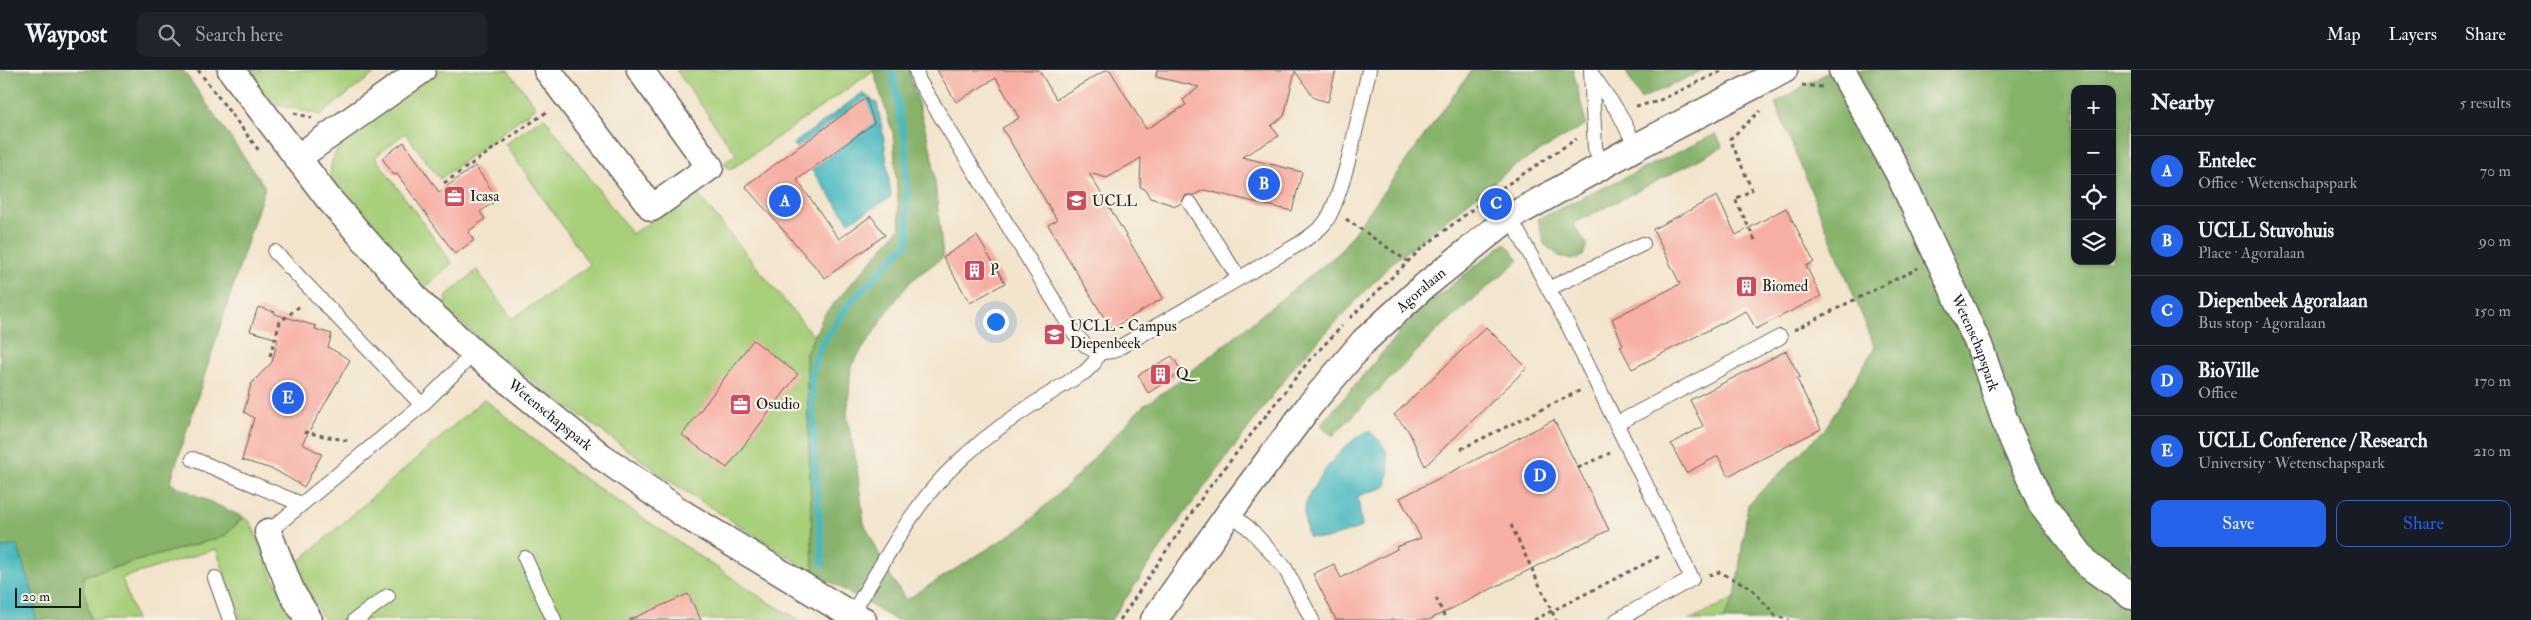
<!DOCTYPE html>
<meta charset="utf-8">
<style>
:root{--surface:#171b24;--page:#20242c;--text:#f1f3f6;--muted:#9ea1a6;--line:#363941;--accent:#2563eb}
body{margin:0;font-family:"IM FELL Double Pica",serif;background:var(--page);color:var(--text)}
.controls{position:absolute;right:15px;top:15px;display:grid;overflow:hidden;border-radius:10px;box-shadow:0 1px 4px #0004}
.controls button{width:45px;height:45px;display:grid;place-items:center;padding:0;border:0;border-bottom:1px solid var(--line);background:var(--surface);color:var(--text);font:25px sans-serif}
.scale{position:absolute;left:15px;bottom:12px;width:66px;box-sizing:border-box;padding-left:5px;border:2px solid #1c1c1c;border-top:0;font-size:14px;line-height:18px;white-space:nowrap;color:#1c1c1c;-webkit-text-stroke:4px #f7f3e8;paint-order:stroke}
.you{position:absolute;left:995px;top:251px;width:18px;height:18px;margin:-12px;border:4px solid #fff;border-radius:50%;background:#1a73e8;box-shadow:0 0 0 8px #1a73e833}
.badge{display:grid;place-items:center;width:32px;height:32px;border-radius:50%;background:var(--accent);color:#fff;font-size:16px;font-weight:700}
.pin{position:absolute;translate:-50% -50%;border:2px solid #fff;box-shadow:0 1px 5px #0006}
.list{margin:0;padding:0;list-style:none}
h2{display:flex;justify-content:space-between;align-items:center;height:65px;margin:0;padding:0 20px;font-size:21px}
h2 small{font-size:16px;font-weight:400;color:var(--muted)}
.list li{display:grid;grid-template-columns:32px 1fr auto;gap:15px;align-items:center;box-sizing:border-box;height:70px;padding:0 20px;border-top:1px solid var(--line)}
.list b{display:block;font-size:19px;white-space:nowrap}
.list p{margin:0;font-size:16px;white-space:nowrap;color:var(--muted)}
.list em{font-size:16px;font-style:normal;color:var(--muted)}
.actions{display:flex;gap:10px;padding:15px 20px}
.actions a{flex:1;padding:11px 0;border:1px solid var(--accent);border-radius:10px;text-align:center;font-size:18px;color:var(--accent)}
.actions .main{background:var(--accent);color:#fff}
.icon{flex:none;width:28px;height:28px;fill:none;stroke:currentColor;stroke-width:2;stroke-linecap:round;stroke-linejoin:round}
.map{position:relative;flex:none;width:2131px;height:550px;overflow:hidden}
header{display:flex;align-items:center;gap:30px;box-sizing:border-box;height:70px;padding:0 25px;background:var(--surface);border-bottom:1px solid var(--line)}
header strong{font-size:24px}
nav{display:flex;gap:28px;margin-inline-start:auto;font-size:18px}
.search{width:350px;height:45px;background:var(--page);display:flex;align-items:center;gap:12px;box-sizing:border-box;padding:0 18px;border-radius:10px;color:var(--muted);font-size:19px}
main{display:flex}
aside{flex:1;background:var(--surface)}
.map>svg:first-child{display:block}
</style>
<header>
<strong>Waypost</strong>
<div class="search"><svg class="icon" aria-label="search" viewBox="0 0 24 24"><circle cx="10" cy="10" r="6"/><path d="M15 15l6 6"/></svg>Search here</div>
<nav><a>Map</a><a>Layers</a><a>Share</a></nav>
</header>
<main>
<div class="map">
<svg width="2131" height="550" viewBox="0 0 2131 550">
<rect width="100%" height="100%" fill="#f7f3e8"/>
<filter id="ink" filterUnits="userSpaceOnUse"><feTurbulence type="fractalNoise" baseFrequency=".02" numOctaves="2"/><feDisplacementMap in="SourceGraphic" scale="10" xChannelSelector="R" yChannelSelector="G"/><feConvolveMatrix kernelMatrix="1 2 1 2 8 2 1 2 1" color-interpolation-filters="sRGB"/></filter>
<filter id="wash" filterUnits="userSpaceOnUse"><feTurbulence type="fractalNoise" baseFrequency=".0096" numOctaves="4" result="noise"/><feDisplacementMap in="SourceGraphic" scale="20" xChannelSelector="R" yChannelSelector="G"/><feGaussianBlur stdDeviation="1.12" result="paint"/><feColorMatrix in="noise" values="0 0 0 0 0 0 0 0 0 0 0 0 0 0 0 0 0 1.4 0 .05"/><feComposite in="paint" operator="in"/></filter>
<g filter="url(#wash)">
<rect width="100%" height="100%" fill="#f3e4cc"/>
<path fill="#a8cf7a" stroke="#62764b" d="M245 0H379L320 45 268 32Z
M440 0H508L536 37 440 109 405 63 375 87 452 193 424 218 331 113C329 92 333 85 345 69Z
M676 0H873V1L730 100 724 93 736 84Z
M544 47 632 164 695 121 814 267 806 283 813 502 677 416 496 284 445 238 447 225 477 200 512 249 590 195 505 74Z
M484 329 573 401 765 530 800 550H324L294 496Z
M243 447 251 453 274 510 298 550H241L216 479 122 508 136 550H91L83 517 84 506 225 466Z
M1735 528 1723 550H1689Z"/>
<path fill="#86b26a" stroke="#516743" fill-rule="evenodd" d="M0 0H183L265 117 170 413 243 447 225 466 84 506 83 517 91 550H36L33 524 17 475 0 478Z
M873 0H909L932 84 943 187 911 211 892 235 851 296 847 348 856 391 864 453 888 502 906 530 1021 458 1073 410 1142 337 1175 314 1339 183 1472 0H1573L1586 54 1513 97 1392 193 1296 294 1185 443 1111 550H896L813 502 806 283 824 245 900 158 893 63Z
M1625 0H1704L1641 29Z
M1832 0H2131V550H1723L1735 528 1748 434 1825 359 1875 277 1775 33ZM2075 19H2112V191H2075Z
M1716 64 1723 77 1573 154 1587 174 1583 186 1571 190 1559 186 1544 174 1538 149Z
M1505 173 1519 190 1438 260 1333 366 1321 355 1416 243Z"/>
<path fill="#4ab9c0" stroke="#336a6e" d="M862 23 877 33 884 69 891 127 849 152 793 74Z
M1369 361C1392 380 1390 389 1386 417L1358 426 1362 457 1327 469 1308 467C1307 458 1302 445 1305 436 1312 413 1346 368 1369 361Z
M17 475 33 524 36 550H0V478Z"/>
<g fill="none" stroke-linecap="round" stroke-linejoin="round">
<path stroke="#4ab9c0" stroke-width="7" d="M823 493 814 388 811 303 821 275 850 233 908 172 906 80 892 0"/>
</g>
<g id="blocks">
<path fill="#f7aea3" d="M937 0H1039L1056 29 1106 0H1110L1146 59 1186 35 1183 30 1199 17 1156 7 1157 0H1336L1328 32 1314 28 1295 1 1284 46 1271 56 1279 66 1242 87 1302 102 1292 141 1204 120 1194 125H1186L1181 133 1176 136 1150 128 1145 119 1140 117 1141 88 1107 108 1089 103 1163 228 1111 259 1048 155 1057 150 1002 58 1019 48 996 8 956 32Z
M866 28 874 53 797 110 839 169 871 146 885 165 825 208 745 116Z
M404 72 439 122 475 96 498 129 480 142 485 149 468 162 474 170 455 184 397 104 394 105 382 88Z
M1717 126 1736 165 1786 138 1814 192 1806 196 1821 226 1756 259 1746 241 1632 299 1620 276 1623 275 1612 249 1680 214 1653 159Z
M977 166 1005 213 970 233 943 187Z
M258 237 275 242V244L316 256 315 259 332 264 328 277 350 290 302 374 322 384 304 417 275 400 242 390 254 348 244 342 251 314 272 292 278 269 250 261Z
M1486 257 1527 298 1425 396 1408 360 1394 345Z
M753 270 798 304 727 398 682 365Z
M1786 281 1800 307 1797 309 1821 359 1728 406 1718 386 1686 403 1671 374 1703 356 1690 330Z
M1172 286 1182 302 1148 323 1138 305Z
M1554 350 1609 460 1429 550H1336L1313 504 1334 494 1341 508 1397 479 1396 477 1421 468 1400 428Z
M688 524 701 550H629Z"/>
</g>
</g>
<g filter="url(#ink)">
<use href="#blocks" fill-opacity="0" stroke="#67625a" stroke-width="1"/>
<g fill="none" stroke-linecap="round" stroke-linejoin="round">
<defs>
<path id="lane" d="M916 0 919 11 1072 260C1084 276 1093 285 1113 281L1299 174C1307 168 1317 162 1324 154 1343 131 1361 34 1369 0
M1591 0 1595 78 1602 96
M1593 6 1619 43 1636 77
M1190 133 1239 208
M1510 147 1570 259 1692 509 1617 550
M275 182 422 335
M1548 219 1643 174
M1616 354 1780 267
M193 389 301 434
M1230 442 1253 462 1285 498 1312 550
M268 462 422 335 474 283
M525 488 554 550
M215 508 230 550
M851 545C883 495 911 436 955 395 993 358 1040 329 1085 302L1094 293 1099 283
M355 550 388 526"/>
<g id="street">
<path id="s1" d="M231 0 328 128 423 236 474 283 601 386 682 443 851 545 863 550"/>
<path d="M547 0 652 138 710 97 640 0"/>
<path id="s2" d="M1842 0 1899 104 1979 275 2007 357 2041 433 2089 496 2131 526"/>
<path d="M297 88 422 0"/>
<path d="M268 462 292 523 309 550"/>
<path id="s3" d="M1154 550 1230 442 1310 335 1364 271 1422 218 1510 147 1636 77 1784 0"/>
</g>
</defs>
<use href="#lane" stroke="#67625a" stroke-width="16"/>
<use href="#street" stroke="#67625a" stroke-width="29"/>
<path stroke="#67625a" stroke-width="3" stroke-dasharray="4 4" stroke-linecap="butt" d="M198 0 260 82
M1802 15 1823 17
M1636 36 1656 32 1724 0
M294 43 312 48
M444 113 548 41
M1346 149 1407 191
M1755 170 1735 129 1752 120 1730 69 1760 41
M1350 248 1422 178 1487 128 1576 69
M1794 260 1918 198
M270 286 280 252 301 235
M304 362 349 371
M1461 379 1581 320
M1578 398 1610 383
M1511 455 1556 550
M1709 505 1719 502 1750 517 1776 546 1789 550
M1436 528 1446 550
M1120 550 1205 423 1308 292 1342 256
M1534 550 1660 486"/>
<use href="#lane" stroke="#fff" stroke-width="14"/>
<use href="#street" stroke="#fff" stroke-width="26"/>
</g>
</g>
<defs>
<symbol id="office-square" viewBox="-11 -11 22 22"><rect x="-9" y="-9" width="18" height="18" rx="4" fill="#d1495b" stroke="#f7f3e8"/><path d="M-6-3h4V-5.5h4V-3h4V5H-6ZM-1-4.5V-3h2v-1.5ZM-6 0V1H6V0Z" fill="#fff"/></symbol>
<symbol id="university-square" viewBox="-11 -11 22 22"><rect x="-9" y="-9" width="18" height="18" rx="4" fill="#d1495b" stroke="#f7f3e8"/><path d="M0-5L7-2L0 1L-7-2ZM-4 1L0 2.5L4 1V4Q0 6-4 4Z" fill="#fff"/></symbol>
<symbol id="building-square" viewBox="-11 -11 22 22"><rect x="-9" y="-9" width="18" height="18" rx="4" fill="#d1495b" stroke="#f7f3e8"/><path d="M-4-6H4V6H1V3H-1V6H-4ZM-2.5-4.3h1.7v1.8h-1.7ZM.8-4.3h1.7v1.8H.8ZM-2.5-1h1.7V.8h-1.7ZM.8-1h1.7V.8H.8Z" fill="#fff"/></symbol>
</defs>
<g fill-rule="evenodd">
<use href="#office-square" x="442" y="114" width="25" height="25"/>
<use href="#university-square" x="1064" y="118" width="25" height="25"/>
<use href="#building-square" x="962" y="188" width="25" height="25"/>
<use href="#building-square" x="1734" y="204" width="25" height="25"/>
<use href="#university-square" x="1042" y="252" width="25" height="25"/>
<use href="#building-square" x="1148" y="292" width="25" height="25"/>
<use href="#office-square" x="728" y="322" width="25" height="25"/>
</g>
<g text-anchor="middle" stroke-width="4.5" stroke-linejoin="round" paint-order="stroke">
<g font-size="15" fill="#1c1c1c" stroke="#f7f3e8" text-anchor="start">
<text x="470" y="131">Icasa</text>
<text x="1092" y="136">UCLL</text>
<text x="990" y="205">P</text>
<text x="1762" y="221">Biomed</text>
<text x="1070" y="261">UCLL - Campus<tspan x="1070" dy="17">Diepenbeek</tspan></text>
<text x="1176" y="309">Q</text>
<text x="756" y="339">Osudio</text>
</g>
<g font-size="15" fill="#1c1c1c" stroke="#f7f3e8">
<text dy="5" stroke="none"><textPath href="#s3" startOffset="426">Agoralaan</textPath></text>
<text dy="5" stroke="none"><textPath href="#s2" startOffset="304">Wetenschapspark</textPath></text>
<text dy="5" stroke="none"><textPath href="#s1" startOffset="472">Wetenschapspark</textPath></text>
</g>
</g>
</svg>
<div class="controls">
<button>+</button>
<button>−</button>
<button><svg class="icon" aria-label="locate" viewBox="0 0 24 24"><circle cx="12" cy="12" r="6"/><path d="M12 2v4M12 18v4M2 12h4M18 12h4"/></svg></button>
<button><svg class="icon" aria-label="layers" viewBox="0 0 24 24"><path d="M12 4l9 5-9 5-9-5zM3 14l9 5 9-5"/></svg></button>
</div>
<div class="scale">20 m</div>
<div class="you"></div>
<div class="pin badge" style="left:785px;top:131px">A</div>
<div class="pin badge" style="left:1264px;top:114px">B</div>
<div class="pin badge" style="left:1496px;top:134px">C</div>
<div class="pin badge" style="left:1540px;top:406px">D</div>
<div class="pin badge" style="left:288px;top:328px">E</div>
</div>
<aside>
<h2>Nearby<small>5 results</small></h2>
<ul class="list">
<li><span class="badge">A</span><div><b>Entelec</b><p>Office · Wetenschapspark</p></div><em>70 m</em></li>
<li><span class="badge">B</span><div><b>UCLL Stuvohuis</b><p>Place · Agoralaan</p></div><em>90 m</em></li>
<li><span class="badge">C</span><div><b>Diepenbeek Agoralaan</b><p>Bus stop · Agoralaan</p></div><em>150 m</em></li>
<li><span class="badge">D</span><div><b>BioVille</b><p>Office</p></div><em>170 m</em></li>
<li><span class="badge">E</span><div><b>UCLL Conference / Research</b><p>University · Wetenschapspark</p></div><em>210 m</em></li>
</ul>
<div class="actions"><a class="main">Save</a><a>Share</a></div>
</aside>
</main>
